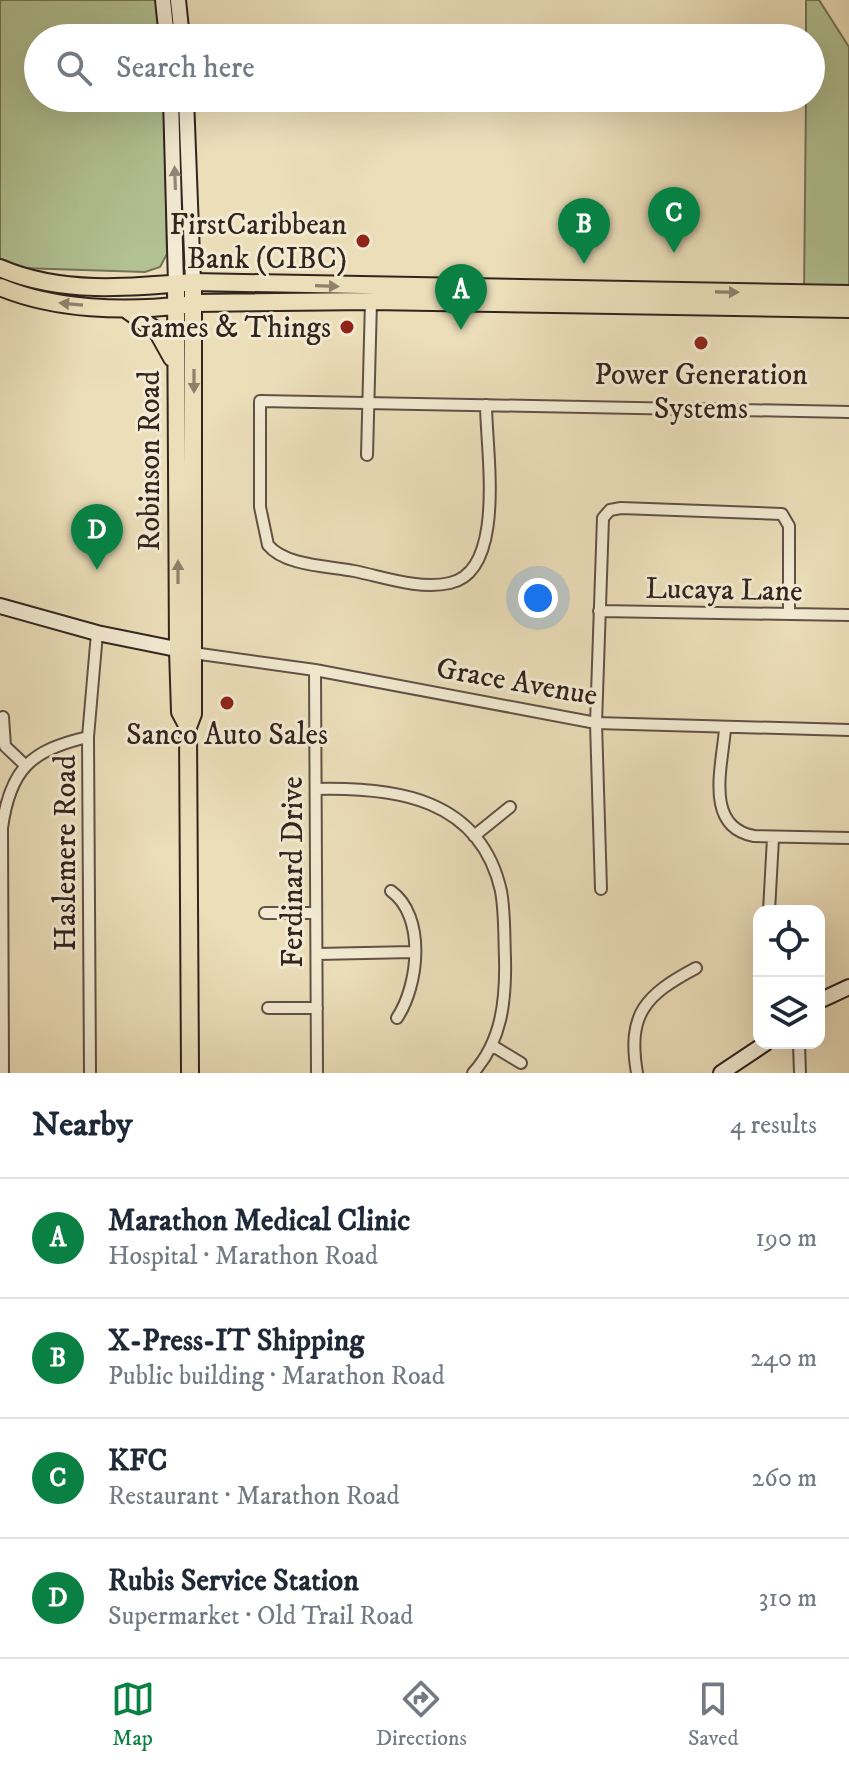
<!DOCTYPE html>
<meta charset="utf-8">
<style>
:root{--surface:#fff;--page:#f6f6f7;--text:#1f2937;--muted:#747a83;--line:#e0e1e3;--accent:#0b8043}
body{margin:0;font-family:"IM FELL DW Pica",serif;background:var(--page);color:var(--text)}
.controls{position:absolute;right:24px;bottom:24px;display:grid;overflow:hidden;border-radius:16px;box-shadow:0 8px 32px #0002}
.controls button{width:72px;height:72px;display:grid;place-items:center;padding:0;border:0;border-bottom:2px solid var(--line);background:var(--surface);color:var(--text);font:40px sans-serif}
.you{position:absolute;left:538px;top:598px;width:28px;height:28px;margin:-20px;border:6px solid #fff;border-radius:50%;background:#1a73e8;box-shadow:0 0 0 12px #1a73e833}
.badge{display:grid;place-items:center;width:52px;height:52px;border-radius:50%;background:var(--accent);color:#fff;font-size:26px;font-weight:700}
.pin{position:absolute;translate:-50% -66px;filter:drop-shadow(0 2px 4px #0008)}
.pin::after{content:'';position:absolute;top:42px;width:28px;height:24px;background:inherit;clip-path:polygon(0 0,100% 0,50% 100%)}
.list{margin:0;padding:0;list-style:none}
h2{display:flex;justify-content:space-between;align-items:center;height:104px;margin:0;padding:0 32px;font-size:34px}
h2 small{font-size:26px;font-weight:400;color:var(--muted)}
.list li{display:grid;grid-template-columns:52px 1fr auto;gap:24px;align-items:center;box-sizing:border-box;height:120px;padding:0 32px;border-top:2px solid var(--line)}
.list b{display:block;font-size:30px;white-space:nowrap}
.list p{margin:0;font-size:26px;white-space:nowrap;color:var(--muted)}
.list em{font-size:26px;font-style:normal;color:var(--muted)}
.icon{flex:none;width:44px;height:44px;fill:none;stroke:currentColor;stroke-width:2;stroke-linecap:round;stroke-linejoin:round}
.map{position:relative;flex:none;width:849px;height:1073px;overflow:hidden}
.search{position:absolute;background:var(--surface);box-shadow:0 8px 32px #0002;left:24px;right:24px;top:24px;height:88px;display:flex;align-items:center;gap:20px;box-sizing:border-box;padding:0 28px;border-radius:44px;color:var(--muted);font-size:30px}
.sheet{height:584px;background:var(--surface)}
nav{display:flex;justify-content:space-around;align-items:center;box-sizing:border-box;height:112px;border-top:2px solid var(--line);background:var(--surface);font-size:22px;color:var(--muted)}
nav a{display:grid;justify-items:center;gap:4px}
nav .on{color:var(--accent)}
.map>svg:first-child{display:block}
</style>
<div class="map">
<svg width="849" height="1073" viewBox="0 0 849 1073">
<rect width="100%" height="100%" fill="#ebdeb9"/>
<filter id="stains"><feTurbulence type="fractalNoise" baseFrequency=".0025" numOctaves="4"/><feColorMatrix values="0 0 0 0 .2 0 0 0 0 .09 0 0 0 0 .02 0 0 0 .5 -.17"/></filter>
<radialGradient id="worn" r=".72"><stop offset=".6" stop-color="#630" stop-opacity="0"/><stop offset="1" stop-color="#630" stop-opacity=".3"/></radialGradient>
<path fill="#b2c293" stroke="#727359" stroke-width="2" d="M0 0H157L160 38H38V98H164L167 254 160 267 145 272 21 268 0 262Z
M806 0H819L849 47V296L804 294 806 98H811V38H806Z"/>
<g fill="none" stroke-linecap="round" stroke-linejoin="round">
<defs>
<path id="minor" d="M486 405C486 449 507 571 450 583 419 590 384 577 354 571 329 566 285 566 268 545L260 507V401C457 405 653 408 849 412
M367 455 371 301
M599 611 849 615
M193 653 315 670 596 723 849 730
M315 670 317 1073
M3 717 5 746 25 765
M725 729C722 767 704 827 754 836L849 838
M316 789C396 787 480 798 501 891 505 913 504 936 505 958 506 1000 502 1041 473 1073
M474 836 510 807
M601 889 596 723 603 518 610 510 621 508 782 514 789 526V614
M391 891C426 916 419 985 397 1018
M769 911 773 838
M265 913H316
M317 954 413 952
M268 1008H317
M799 1043 800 1073
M493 1046 521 1063
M3 1073 2 828C10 769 31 750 88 737
M90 1073 88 737 97 633
M637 1073C627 1014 645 995 696 968"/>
<path id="secondary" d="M163 0 167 38
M178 0 182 38
M171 98 176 284
M186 98 193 282
M0 606 97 633 186 651
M819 1001 849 987
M721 1073 766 1043"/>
<path id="primary" d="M193 282 849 294
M194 303 371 301 849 309"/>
<path id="trunk" d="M0 268C60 294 129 288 193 282V714L188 727 190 1073
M176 284 178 650 180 712 188 727
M0 287C55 310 125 312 184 305
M127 310 157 331 172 358"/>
</defs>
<use href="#minor" stroke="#605246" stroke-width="14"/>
<use href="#secondary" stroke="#32241f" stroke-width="18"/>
<use href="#primary" stroke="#32241f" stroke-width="20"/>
<use href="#trunk" stroke="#32241f" stroke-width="20"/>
<use href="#minor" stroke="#f2ead2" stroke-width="10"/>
<use href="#secondary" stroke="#f2ead2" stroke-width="14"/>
<use href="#primary" stroke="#ebdeb9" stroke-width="16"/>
<use href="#trunk" stroke="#ebdeb9" stroke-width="16"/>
</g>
<defs><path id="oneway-solid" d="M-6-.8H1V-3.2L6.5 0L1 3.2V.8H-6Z" transform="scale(2)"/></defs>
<use fill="#928778" href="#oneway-solid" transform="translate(175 178) rotate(-92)"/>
<g fill="#8e816c">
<use href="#oneway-solid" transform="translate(327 286) rotate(2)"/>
<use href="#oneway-solid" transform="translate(727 292) rotate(1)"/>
<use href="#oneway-solid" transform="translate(71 304) rotate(-175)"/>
<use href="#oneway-solid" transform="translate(194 381) rotate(90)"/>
<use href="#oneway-solid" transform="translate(178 572) rotate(-90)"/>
</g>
<g fill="#8f2418" stroke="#f2ead2" stroke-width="3">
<circle cx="363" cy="241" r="8"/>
<circle cx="347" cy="327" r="8"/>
<circle cx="701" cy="343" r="8"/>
<circle cx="227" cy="703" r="8"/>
</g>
<g text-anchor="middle" stroke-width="6" stroke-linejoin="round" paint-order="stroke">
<g font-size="30" fill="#32241f" stroke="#f2ead2" text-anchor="end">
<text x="347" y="234">FirstCaribbean<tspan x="347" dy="34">Bank (CIBC)</tspan></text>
<text x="331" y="337">Games &amp; Things</text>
<text x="701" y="384" text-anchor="middle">Power Generation<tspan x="701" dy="34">Systems</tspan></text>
<text x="227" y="744" text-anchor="middle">Sanco Auto Sales</text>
</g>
<g font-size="30" fill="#32241f" stroke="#f2ead2">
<text transform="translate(149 461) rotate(-90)" y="10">Robinson Road</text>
<text transform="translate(724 589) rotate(1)" y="10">Lucaya Lane</text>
<text transform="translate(517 681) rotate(10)" y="10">Grace Avenue</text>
<text transform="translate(65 853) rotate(-90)" y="10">Haslemere Road</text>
<text transform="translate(292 872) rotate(-90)" y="10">Ferdinard Drive</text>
</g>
</g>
<rect width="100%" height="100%" filter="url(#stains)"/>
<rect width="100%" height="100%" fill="url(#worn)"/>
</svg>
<div class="controls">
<button><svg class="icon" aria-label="locate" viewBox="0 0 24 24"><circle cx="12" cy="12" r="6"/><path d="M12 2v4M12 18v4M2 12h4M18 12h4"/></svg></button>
<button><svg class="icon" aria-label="layers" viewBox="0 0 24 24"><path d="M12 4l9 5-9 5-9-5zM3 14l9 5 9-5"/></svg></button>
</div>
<div class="you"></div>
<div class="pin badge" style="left:461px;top:330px">A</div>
<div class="pin badge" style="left:584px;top:264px">B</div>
<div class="pin badge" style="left:674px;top:253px">C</div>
<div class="pin badge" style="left:97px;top:570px">D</div>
<div class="search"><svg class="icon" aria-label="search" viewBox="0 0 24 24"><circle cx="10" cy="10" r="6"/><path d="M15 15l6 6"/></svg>Search here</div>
</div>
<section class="sheet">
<h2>Nearby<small>4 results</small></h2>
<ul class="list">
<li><span class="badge">A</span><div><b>Marathon Medical Clinic</b><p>Hospital · Marathon Road</p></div><em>190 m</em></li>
<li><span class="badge">B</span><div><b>X-Press-IT Shipping</b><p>Public building · Marathon Road</p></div><em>240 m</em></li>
<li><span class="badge">C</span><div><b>KFC</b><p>Restaurant · Marathon Road</p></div><em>260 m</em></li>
<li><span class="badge">D</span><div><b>Rubis Service Station</b><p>Supermarket · Old Trail Road</p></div><em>310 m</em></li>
</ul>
</section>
<nav>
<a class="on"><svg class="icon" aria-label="map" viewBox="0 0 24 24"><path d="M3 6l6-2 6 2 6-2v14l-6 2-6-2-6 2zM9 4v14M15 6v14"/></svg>Map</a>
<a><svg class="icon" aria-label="directions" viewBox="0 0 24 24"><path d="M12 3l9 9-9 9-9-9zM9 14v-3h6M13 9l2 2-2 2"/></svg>Directions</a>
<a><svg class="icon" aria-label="saved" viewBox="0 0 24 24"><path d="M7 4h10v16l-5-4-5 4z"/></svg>Saved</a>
</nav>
